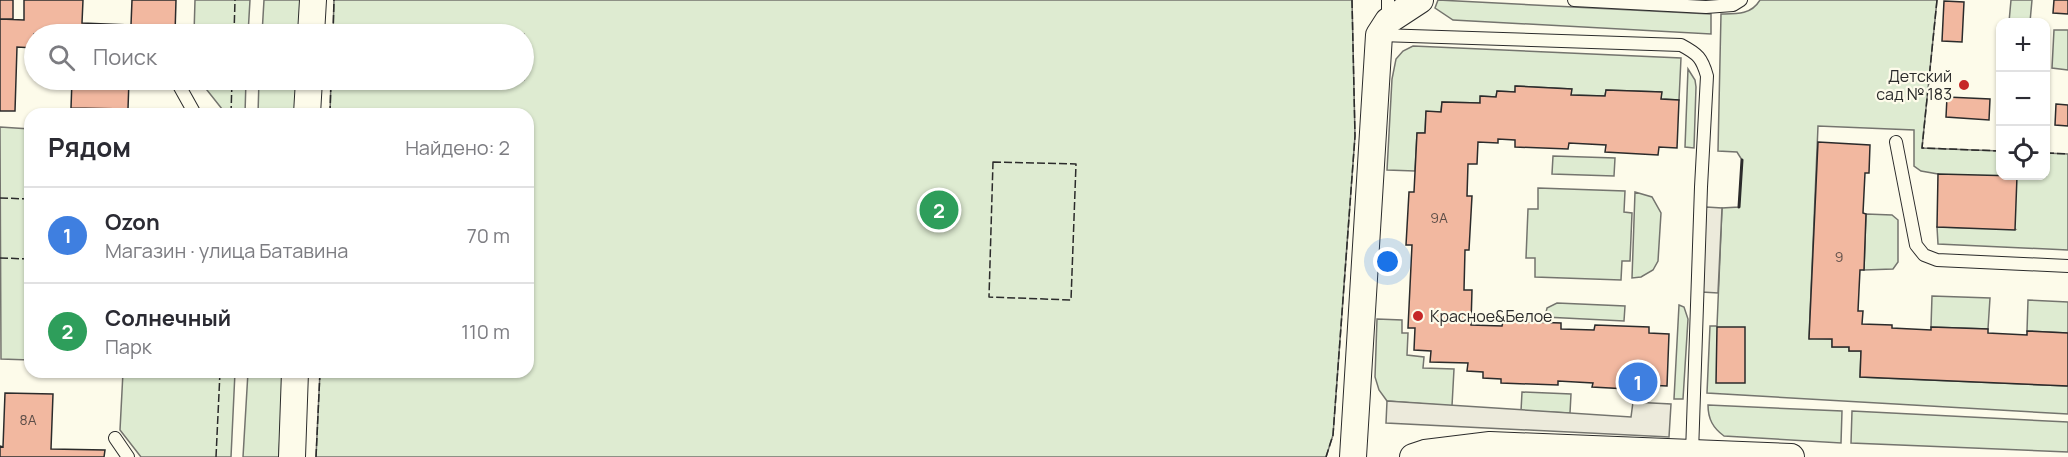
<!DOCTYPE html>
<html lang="ru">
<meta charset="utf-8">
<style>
:root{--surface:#fff;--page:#f2f2f3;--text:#2b2b33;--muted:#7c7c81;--line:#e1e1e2;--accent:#0f766e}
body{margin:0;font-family:Manrope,sans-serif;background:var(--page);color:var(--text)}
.controls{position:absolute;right:18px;top:18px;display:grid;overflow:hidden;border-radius:12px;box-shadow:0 2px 4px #0004}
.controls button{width:54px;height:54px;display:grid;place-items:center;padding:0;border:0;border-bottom:2px solid var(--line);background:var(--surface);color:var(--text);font:30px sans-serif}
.you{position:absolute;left:1388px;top:262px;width:21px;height:21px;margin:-15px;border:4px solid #fff;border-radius:50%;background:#1a73e8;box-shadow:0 0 0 9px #1a73e833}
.badge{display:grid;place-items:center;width:39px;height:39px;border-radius:50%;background:var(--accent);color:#fff;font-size:20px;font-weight:700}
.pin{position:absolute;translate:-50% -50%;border:3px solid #fff;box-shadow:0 2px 6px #0006}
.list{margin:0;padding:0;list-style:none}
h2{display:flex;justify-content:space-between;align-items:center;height:78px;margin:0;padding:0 24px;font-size:26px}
h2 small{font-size:20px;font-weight:400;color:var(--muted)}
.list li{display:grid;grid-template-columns:39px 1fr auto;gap:18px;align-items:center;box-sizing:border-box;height:96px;padding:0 24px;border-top:2px solid var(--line)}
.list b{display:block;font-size:22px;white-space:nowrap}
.list p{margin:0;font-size:20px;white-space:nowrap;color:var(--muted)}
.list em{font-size:20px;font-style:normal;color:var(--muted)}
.icon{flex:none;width:33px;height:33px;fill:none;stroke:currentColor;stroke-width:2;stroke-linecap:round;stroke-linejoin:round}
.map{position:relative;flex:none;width:2068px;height:457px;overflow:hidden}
.search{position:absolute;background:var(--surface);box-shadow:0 2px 4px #0004;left:24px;top:24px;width:510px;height:66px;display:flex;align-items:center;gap:15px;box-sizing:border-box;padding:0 21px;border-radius:33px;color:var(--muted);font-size:22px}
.panel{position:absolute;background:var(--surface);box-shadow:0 2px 4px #0004;left:24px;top:108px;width:510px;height:270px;border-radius:18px}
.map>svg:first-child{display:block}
</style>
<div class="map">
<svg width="2068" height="457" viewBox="0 0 2068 457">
<rect width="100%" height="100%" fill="#fdfbea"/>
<path fill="#deebd1" stroke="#74746e" stroke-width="1.5" d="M195 0H250L248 34H194Z
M264 0H303L301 34H262Z
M334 0H1352L1355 136 1333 435 1326 457H316L320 372H528V114H330L331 80H524V34H333Z
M1438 0 1711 14V34L1453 20 1435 8Z
M1760 0H1937L1922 148 2000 151V176H2046V153L2068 154V250L1938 244 1937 227 2015 229 1938 174 1921 171 1914 166V130L1818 126 1809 338 1832 339V347H1849V351H1861L1860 377 2068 386V414L1707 393 1710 326H1717L1722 208 1739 207 1742 160 1737 152 1718 151 1721 14C1736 14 1751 15 1760 0Z
M2011 0H2032L2030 22H2009Z
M2054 30H2068V70L2052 68Z
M1413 46 1681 58 1679 100 1661 99V92L1606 90 1605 96 1571 95V89L1516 86 1515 92 1497 91 1496 97 1481 96 1480 103 1442 102 1441 112H1426L1425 133H1417L1415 171 1387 170 1392 79 1396 59 1403 51Z
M1688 69 1695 80 1696 87 1694 148 1685 147Z
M199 80H246L245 114H226Z
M259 80H299L297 114H258Z
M0 127 30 129V360L1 359Z
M1553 156 1615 158 1614 176 1552 174Z
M1538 188 1625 191 1624 212 1632 213 1630 261H1622L1621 280 1535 277V258H1526L1528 209H1538Z
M1635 192 1652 197 1661 213 1658 261 1653 270 1641 277 1632 278Z
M1866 214 1892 215 1898 220V262L1893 269 1864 270Z
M1932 296 1990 298 1988 329 1931 327Z
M2028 300 2068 302V333L2027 331Z
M1557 303 1625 306 1624 321 1545 317 1547 308Z
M1679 305 1684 307 1688 319 1683 399H1674Z
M1377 319 1402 320V333H1408L1407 355 1424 357 1423 368 1454 369 1452 406 1387 401 1379 390 1375 377Z
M123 372H235L231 457H141L120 430Z
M248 372H283L279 457H243Z
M1522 392 1571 394 1570 413 1521 411Z
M1708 405 1842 411 1841 443 1724 436C1713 428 1708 419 1708 405Z
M1852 411 2068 422V452L1851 443Z"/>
<path fill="#eceadb" stroke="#74746e" stroke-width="1.5" d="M1706 207 1722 208 1718 293 1702 292Z
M1387 401 1631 417 1633 402 1671 404 1669 437 1386 423Z"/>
<path fill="#f2b8a0" stroke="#2b2b2b" stroke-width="1.5" d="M0 0H13V19H0Z
M24 0H83L82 23 131 25 132 0H176L175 34H34V48L17 47 15 111H0V19L24 20Z
M2054 0H2068V14L2053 13Z
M1944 1 1964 2 1962 42 1942 41Z
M72 80H129L128 109 71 108Z
M1515 86 1572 89 1571 95 1605 96 1606 90 1662 92 1661 99 1679 100 1677 148 1659 147 1658 155 1605 152 1606 145 1569 143 1568 149 1515 147V140L1498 139V143L1478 142 1477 164H1468L1467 196H1472L1469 250H1465L1464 290H1472L1471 325 1502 326 1503 321 1561 323V329L1594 330 1595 325 1649 327V333L1669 334 1667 386 1647 385 1646 390 1592 387 1593 383 1558 381V385L1501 383V379L1483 378V372L1467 371 1468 363 1430 362 1431 351 1414 350 1415 328H1408L1412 245H1406L1409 192H1414L1417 133H1425L1426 111 1441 112 1442 102 1480 103V96L1496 97 1497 91 1515 92Z
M1947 97 1990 99 1989 120 1946 117Z
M2056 104 2068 105V126L2055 125Z
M1818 142 1870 145 1869 173H1865L1863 213 1866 214 1864 270H1860L1859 290 1858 311H1863L1862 324 1892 325V328L1931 330V327L1988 329V333L2027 335V331L2068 333V386L1860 377 1861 351H1849V347H1832V339H1809Z
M1938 174 2017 176 2015 230 1937 227Z
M1717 327H1745V383H1716Z
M5 393 53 394 51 449 105 450 104 457H0V446L3 447Z"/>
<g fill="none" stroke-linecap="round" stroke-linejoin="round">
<defs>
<path id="lane" d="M1388 0V21
M1574 0 1706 7 1733 5 1741 0
M1380 35 1681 45C1698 54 1702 58 1707 76L1701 187 1692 453
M176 80 195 114
M1896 142 1916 245 1924 255 1937 260 2068 266
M115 438 128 457"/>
<path id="street" d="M311 34 313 0
M307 114 309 80
M292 457 295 372
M1353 457 1379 35 1388 21 1420 0
M1413 457 1425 453 1490 445 1791 457"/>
</defs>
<use href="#lane" stroke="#2b2b2b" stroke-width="14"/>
<use href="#street" stroke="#2b2b2b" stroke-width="28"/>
<use href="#lane" stroke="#fdfbea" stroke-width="12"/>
<use href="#street" stroke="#fdfbea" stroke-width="26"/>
<path stroke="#2b2b2b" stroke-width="1.5" stroke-dasharray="8 3" stroke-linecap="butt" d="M1937 0 1922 148 2000 151
M234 34 235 0
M333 34 334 0
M231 114 232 80
M330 114 331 80
M2046 153 2068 154
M993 162 1076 164 1071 300 989 297Z
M0 198 30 199
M0 258 30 259
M216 457 220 372
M316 457 320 372
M1326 457 1333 435 1355 136 1352 0"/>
<path stroke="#2b2b2b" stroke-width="3" d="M1739 207 1742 160"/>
</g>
<g fill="#c62828" stroke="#fdfbea" stroke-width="2">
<circle cx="1964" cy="85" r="6"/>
<circle cx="1418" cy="316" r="6"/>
</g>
<g text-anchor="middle" stroke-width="4.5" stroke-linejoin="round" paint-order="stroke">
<g font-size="14" fill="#5d4e48">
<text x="1439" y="223">9А</text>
<text x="1839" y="262">9</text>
<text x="28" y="425">8А</text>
</g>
<g font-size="16" fill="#2b2b2b" stroke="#fdfbea" text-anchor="end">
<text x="1952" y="82">Детский<tspan x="1952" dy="18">сад № 183</tspan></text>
<text x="1430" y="322" text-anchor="start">Красное&amp;Белое</text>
</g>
</g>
</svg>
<div class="controls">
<button>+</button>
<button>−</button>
<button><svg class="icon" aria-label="locate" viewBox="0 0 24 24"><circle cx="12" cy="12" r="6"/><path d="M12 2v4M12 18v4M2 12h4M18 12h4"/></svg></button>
</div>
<div class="you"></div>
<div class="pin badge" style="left:1638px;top:382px;background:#3f7fe0">1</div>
<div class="pin badge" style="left:939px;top:210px;background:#2e9e5b">2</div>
<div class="search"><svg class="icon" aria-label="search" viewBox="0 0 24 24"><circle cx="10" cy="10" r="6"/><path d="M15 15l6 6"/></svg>Поиск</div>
<section class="panel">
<h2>Рядом<small>Найдено: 2</small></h2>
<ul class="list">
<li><span class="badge" style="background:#3f7fe0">1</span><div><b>Ozon</b><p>Магазин · улица Батавина</p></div><em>70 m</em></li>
<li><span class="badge" style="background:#2e9e5b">2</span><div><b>Солнечный</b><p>Парк</p></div><em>110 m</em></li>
</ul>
</section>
</div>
